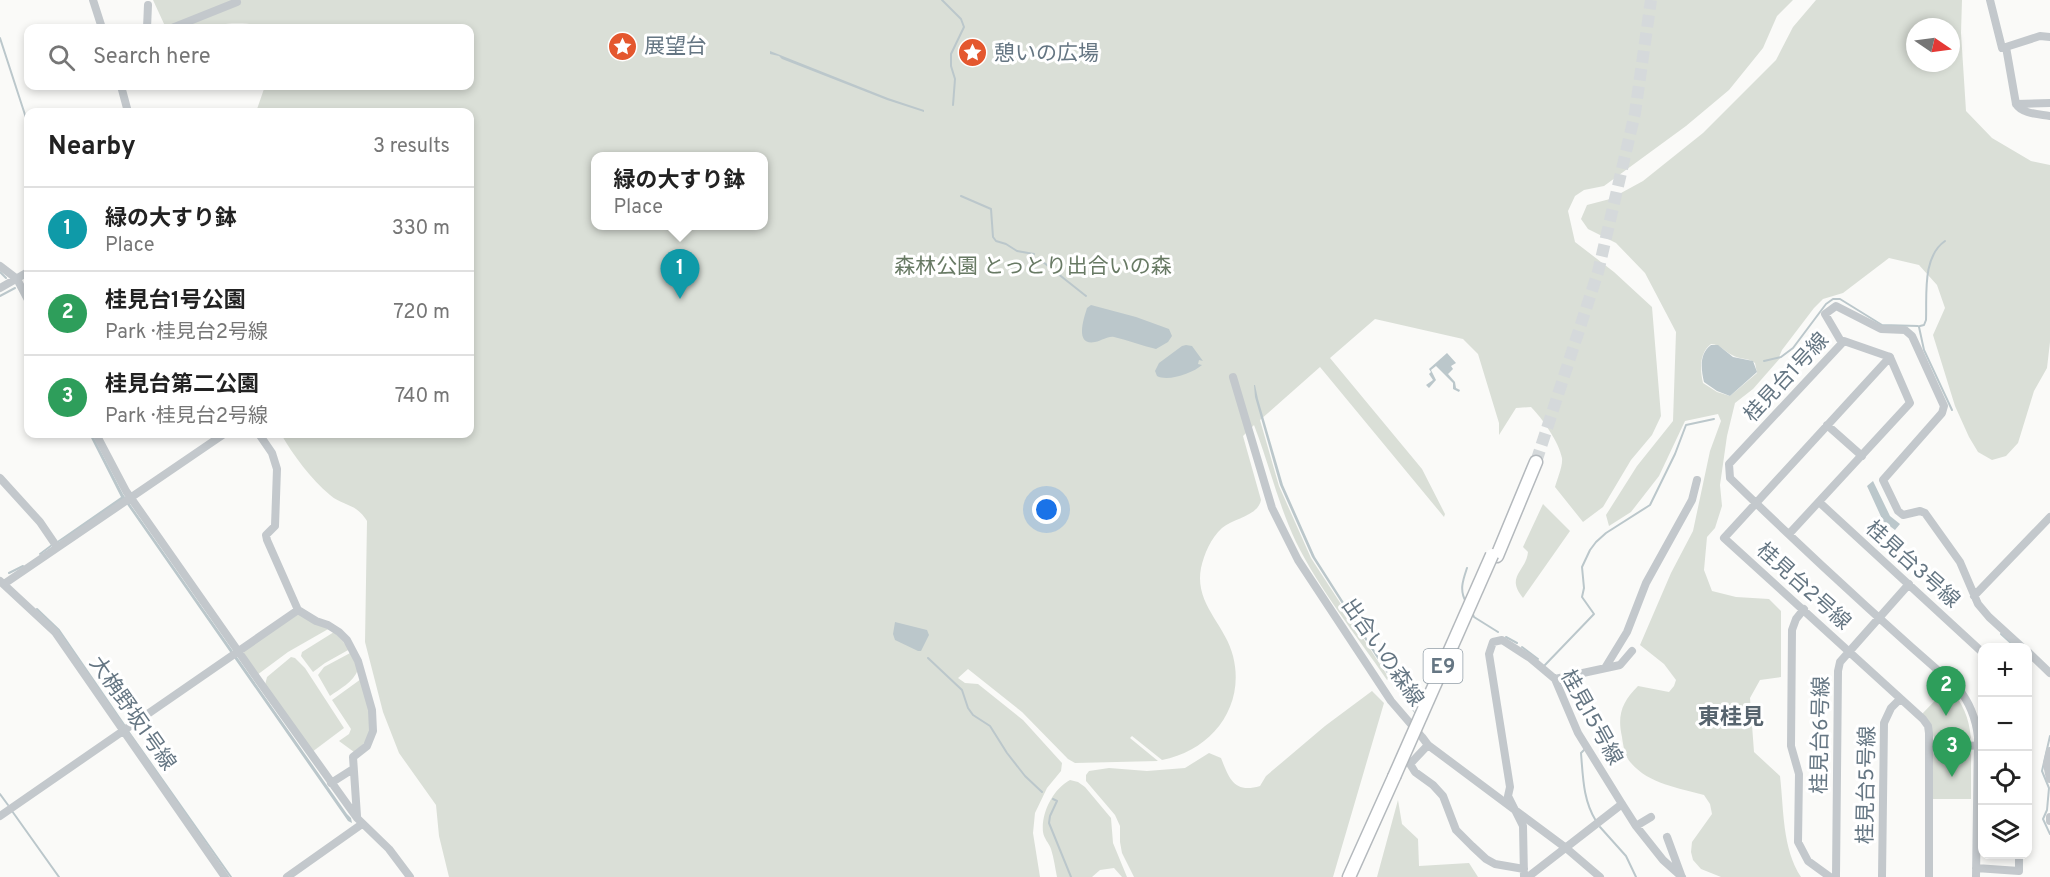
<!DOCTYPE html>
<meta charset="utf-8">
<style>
:root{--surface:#fff;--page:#f6f6f6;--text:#222;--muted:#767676;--line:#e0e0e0;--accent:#b45309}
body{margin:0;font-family:Overpass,"Noto Sans JP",sans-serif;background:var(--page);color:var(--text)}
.controls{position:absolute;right:18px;bottom:18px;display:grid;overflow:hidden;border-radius:12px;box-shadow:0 3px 9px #0003}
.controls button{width:54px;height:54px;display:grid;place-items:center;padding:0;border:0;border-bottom:2px solid var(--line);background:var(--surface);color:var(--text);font:30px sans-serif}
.compass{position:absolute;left:1906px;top:18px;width:54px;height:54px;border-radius:50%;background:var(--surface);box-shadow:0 3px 9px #0003;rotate:103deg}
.you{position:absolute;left:1047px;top:510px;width:21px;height:21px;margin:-15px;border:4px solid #fff;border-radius:50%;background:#1a73e8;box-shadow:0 0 0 9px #1a73e833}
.badge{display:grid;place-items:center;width:39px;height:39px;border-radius:50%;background:var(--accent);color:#fff;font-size:20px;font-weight:700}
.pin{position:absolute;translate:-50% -50px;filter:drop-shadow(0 2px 3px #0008)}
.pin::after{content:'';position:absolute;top:32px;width:21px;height:18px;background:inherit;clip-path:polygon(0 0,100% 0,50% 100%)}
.popup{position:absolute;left:591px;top:152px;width:177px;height:78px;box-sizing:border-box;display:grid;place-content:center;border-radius:12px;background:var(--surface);filter:drop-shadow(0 2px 4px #0005);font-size:20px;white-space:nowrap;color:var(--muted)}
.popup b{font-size:22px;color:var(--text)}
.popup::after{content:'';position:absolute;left:50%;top:100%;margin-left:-12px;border:12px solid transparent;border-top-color:var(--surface)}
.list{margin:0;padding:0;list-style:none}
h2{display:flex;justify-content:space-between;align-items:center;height:78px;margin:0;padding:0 24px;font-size:26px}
h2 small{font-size:20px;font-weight:400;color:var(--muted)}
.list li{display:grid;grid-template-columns:39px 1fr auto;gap:18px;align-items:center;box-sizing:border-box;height:84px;padding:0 24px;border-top:2px solid var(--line)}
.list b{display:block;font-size:22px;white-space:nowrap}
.list p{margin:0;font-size:20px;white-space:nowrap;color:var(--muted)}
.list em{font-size:20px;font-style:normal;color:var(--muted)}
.icon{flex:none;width:33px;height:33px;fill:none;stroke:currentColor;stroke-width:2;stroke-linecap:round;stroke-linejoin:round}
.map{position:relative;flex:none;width:2050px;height:877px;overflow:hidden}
.search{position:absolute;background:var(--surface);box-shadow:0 3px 9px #0003;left:24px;top:24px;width:450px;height:66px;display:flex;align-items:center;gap:15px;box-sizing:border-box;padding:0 21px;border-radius:12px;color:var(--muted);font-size:22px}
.panel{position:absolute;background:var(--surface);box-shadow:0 3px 9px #0003;left:24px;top:108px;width:450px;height:330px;border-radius:12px}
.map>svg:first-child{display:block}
</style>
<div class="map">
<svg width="2050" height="877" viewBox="0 0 2050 877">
<rect width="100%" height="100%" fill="#fafaf8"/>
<path fill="#dadfd7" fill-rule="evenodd" d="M153 0H1793L1777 16 1763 48 1729 90 1686 126 1604 186 1584 190 1575 196 1568 211 1575 242 1614 272 1652 307 1661 416 1652 435 1631 460 1603 507 1583 522 1555 487C1557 479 1563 466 1562 458 1559 442 1542 418 1531 407L1516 408 1499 435V423L1478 354 1463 339 1375 319 1330 358 1422 469 1445 514 1444 517 1320 367 1260 420 1279 486 1311 558 1389 678 1387 680C1357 636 1319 589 1296 542 1278 504 1269 464 1254 425L1243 436 1261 500C1258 516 1234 518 1222 528 1211 538 1204 554 1201 568 1194 604 1226 625 1233 656 1246 707 1211 751 1162 760L1132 736 1130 738 1158 761 1075 763 1068 759 1022 712 968 669 958 678 965 683 978 684 1023 720 1062 763 1061 771 1047 788 1035 813 1033 833 1040 877H449L439 836 436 805 399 753 383 712 365 642 367 521C355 502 344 507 330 495 311 479 293 455 281 434H470V112H256L265 86H470V28H272C249 22 235 23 211 25 195 26 181 32 165 26ZM596 156H764V226H596Z
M1816 0H1962L1961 33 1966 111 1992 138 2031 161 2050 165V342L2047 368 2034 391 2018 443 2006 456 1992 460 1978 452 1969 437 1955 406 1933 335 1945 308 1937 285 1919 265 1889 258 1843 293 1823 299 1814 308 1782 350 1779 357H1781L1753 389 1735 403 1727 436 1720 485 1722 506 1715 528 1707 537 1704 570 1712 591 1736 597 1769 599 1781 611V677L1760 680 1750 698 1754 752 1780 776C1784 810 1782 848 1801 877H1721L1701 869 1693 860 1691 852 1692 842 1712 814 1710 804 1704 795C1679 788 1649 784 1631 763 1625 757 1623 745 1622 737 1617 715 1622 702 1638 686L1669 692 1674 686 1676 680 1664 664 1640 645 1671 573 1693 531 1710 451 1721 421 1718 414 1685 421 1659 476 1631 512 1609 526 1606 515 1637 466 1673 421 1676 332 1645 273 1616 243 1588 229 1581 219 1587 205 1610 199 1643 181 1703 133 1776 60 1793 27ZM1915 27H1951V63H1915ZM1711 344C1721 345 1724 351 1732 355 1740 360 1748 357 1755 363L1757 373 1730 396 1717 392 1703 383C1700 370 1699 353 1711 344Z
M1543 504 1570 531 1523 598C1505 576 1526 572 1528 552L1523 547Z
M298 613 330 628 288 652 257 675 242 650Z
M334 632 350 649 325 663 313 672 301 656 302 652Z
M352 652 358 670C353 682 340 689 330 696L318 675 324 667Z
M291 657 295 658 305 668 344 728 312 752 265 685 267 677Z
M361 679 371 715 368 740 354 752 339 741 349 734 351 729 332 700Z
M1948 687C1963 702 1969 718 1971 738L1968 742H1937C1929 732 1935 725 1922 714Z
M1372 691 1384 703 1333 877H1134L1122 853 1120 842V826L1115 815 1086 781V775L1089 771 1109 768 1147 771 1185 768 1209 753 1221 758C1229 778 1234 794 1260 786L1266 776 1325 726Z
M1937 749 1967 750 1971 754V799H1933V754Z
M1070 780 1078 782 1085 787 1111 818 1113 843 1127 877H1122L1114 868 1100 870 1092 877H1057C1055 868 1054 858 1051 849 1049 843 1044 839 1043 832 1041 813 1053 789 1070 780Z
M1398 800 1402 824 1418 839 1419 866 1469 863 1478 877H1377Z"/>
<path fill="#bbc7cb" d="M770 51 888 98 924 110V112L887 100 782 59 779 56 770 54Z
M1091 305 1136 317 1169 329 1172 336 1168 342 1156 349C1142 346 1128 340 1114 337 1107 336 1102 341 1095 342 1074 346 1084 318 1087 308Z
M1186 345 1192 346 1203 361 1199 360 1198 364 1202 365C1193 373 1168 382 1157 376L1155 371 1159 363 1182 346Z
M1711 345H1718L1733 357 1753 361 1757 372 1730 396 1717 391 1704 382C1701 369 1699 354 1711 345Z
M1447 353 1456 363 1451 366 1453 369 1448 374 1455 382 1456 388 1460 390 1459 392 1453 389V383L1436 366 1431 370 1436 380 1429 388 1426 385 1433 380 1429 374 1431 372 1429 369Z
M1254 385H1255L1258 399 1283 485 1315 557 1410 706 1423 723 1422 724 1382 666 1312 557 1280 485 1255 397Z
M89 434H92L123 494 347 814 351 818 352 823 348 821 126 503 57 543 56 542 121 497Z
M1873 481 1890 516 1900 524 1895 530 1883 521 1867 486Z
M895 622 927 630 929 635 921 651H918L895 640 893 634Z"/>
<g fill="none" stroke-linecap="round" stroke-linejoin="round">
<path stroke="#bbc7cb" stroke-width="2" d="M942 0 961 19 964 27 951 54V66L955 79 953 105
M0 38 28 124
M961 196 991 209 993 237 996 241 1006 244 1017 251 1034 254
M1038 258 1086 296
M0 272 6 278
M0 296 15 288
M1920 326 1924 325 1926 320C1927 295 1922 257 1945 241
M1919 327 1924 350 1952 410
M1764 361 1781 357 1793 348 1826 304 1833 299H1840L1882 325 1918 326
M40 554 52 545
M9 573 23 566
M1466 602C1459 590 1463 580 1467 568
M37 609 59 630 125 726
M1472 612 1474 617 1498 632
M2001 634 2012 644
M1506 637 1517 643
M1522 647 1538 659
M928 658 962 690 968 708 973 715 990 726 1007 753 1025 776 1042 792
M1544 666 1594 614 1582 597 1584 588 1582 567 1590 550 1596 542 1606 533 1650 505 1675 454 1686 425 1714 419
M128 731 231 877
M2050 736 2042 771 2049 788 2047 810 2043 819 2050 834
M1584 750 1581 753C1583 777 1583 800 1596 821
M0 794 8 805
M1053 799 1057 801 1050 816 1049 823 1071 877
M12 811 59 877
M1600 827 1626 856 1636 877"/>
<path stroke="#d5d9db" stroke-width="12" stroke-dasharray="12 6" stroke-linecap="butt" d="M1536 462 1598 272 1635 113 1651 0"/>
<defs>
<path id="highway" d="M1497 556 1536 462
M1349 877 1394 777"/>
</defs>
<use href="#highway" stroke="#b4b9bd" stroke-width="15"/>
<path stroke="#c3c8cc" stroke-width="8" d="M93 0 102 28
M1990 0 2002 48 2006 47
M147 28 148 5
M172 28 237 2
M2050 37 2040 36 2006 47 2016 104 2050 103
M121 86 128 112
M2016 104C2022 114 2039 114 2050 116
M0 266 17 279 28 300
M0 288 28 272
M1842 343 1825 314 1836 306 1881 329 1905 330 1912 336 1944 406 1942 413 1883 480 1898 511 1903 515 1920 511 1925 513 1960 562 1978 604 1989 617 2023 648
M1890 357 1724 538 1923 719 1928 726 1929 733V877
M1233 377 1272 508 1298 560 1391 701 1422 737 1428 745 1566 848 1600 877
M1827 425 1862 456
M96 434 126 491 259 681 357 818 389 849 410 877
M259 434 272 453 277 469 275 526 266 535 267 540 298 610 316 621 328 625 339 632 347 640 358 661 372 710 373 731 367 746 353 757 357 816
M0 478 40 522 57 547
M1819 502 1982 652
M1789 534 1910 403 1890 357 1844 341 1729 464 1730 478C1804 550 1880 620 1958 688 1970 703 1976 718 1978 737L1976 877
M0 581 55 632 225 877
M4 584 224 434
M1974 596 2050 517
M1804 609 1796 619 1792 630 1791 746 1799 774 1798 842 1808 861 1830 877
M2028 652 2050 673
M1605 668 1627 632 1646 583 1692 500 1697 480
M1555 679 1620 665 1632 651
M1929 744 1982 746
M1428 745 1410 764 1415 772 1433 785 1443 796 1456 830 1472 846 1486 859 1495 864 1524 869
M2050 751 2047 764 2050 779
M331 783 353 769
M0 816 298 610
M2050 817V821
M1636 826 1651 817
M1667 837 1681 875
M1976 868 2019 871V854
M287 877 362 824
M1524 877 1523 826 1508 796 1510 787 1489 654 1493 642 1502 640 1530 658 1555 679 1578 733 1622 804 1636 826 1663 860 1682 877
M1528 877 1622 804
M1836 877 1838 671 1840 662 1909 584
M1882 877 1884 723 1891 708 1900 699"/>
<use href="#highway" stroke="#fff" stroke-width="12"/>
<defs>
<path id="highway-bridge" d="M1394 777 1492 555"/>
</defs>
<use href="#highway-bridge" stroke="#b4b9bd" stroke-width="15" stroke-linecap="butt"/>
<use href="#highway-bridge" stroke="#fff" stroke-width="12"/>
</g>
<defs>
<symbol id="sight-disc" viewBox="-11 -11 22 22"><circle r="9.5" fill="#e4572e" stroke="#fff"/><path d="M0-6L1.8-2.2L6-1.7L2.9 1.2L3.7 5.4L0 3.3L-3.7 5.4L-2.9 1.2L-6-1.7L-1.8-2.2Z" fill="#fff"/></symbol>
</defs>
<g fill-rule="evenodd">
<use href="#sight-disc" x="606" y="30" width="33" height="33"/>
<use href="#sight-disc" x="956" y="36" width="33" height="33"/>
</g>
<g text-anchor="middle" stroke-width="6" stroke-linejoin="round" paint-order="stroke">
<rect fill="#fff" stroke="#939fa8" stroke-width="1.5" x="1423.5" y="649" width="39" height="34" rx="4.5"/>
<g font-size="20" font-weight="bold" fill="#657683">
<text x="1443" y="673">E9</text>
</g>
<g font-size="21" fill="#657683" stroke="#fff" text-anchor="start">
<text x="644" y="53">展望台</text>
<text x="994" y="60">憩いの広場</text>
</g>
<g font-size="21" fill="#687a64" stroke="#fff">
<text x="1033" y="273">森林公園 とっとり出合いの森</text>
</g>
<g font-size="21" fill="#657683" stroke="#fff">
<text transform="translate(1786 377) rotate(-47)" y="7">桂見台1号線</text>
<text transform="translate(1913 564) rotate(42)" y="7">桂見台3号線</text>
<text transform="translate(1804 586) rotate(42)" y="7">桂見台2号線</text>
<text transform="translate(1383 652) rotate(55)" y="7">出合いの森線</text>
<text transform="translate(133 713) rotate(55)" y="7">大桷野坂1号線</text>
<text transform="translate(1592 717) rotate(61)" y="7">桂見15号線</text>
<text transform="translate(1820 735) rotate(-89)" y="7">桂見台6号線</text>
<text transform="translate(1866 785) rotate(-89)" y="7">桂見台5号線</text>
</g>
<g font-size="22" font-weight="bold" fill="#57646e" stroke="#fff">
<text x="1731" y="724">東桂見</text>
</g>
</g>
</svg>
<div class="controls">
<button>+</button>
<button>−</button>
<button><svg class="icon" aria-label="locate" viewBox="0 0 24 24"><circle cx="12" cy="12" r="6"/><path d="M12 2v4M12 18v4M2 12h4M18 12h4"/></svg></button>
<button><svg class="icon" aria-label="layers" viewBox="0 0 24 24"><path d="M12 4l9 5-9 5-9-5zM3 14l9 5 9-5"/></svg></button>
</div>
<svg class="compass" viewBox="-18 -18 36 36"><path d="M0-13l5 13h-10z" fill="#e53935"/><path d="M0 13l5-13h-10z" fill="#767676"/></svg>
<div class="you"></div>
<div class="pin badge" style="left:680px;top:299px;background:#0f9aa8">1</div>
<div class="popup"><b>緑の大すり鉢</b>Place</div>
<div class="pin badge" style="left:1946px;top:716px;background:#2e9e5b">2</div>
<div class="pin badge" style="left:1952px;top:777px;background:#2e9e5b">3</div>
<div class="search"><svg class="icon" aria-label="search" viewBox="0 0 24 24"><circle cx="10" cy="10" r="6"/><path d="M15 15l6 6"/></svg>Search here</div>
<section class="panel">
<h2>Nearby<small>3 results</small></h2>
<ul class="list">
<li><span class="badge" style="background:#0f9aa8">1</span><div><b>緑の大すり鉢</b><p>Place</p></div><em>330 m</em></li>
<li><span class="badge" style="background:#2e9e5b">2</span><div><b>桂見台1号公園</b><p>Park · 桂見台2号線</p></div><em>720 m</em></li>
<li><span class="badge" style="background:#2e9e5b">3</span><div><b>桂見台第二公園</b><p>Park · 桂見台2号線</p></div><em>740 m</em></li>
</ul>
</section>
</div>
